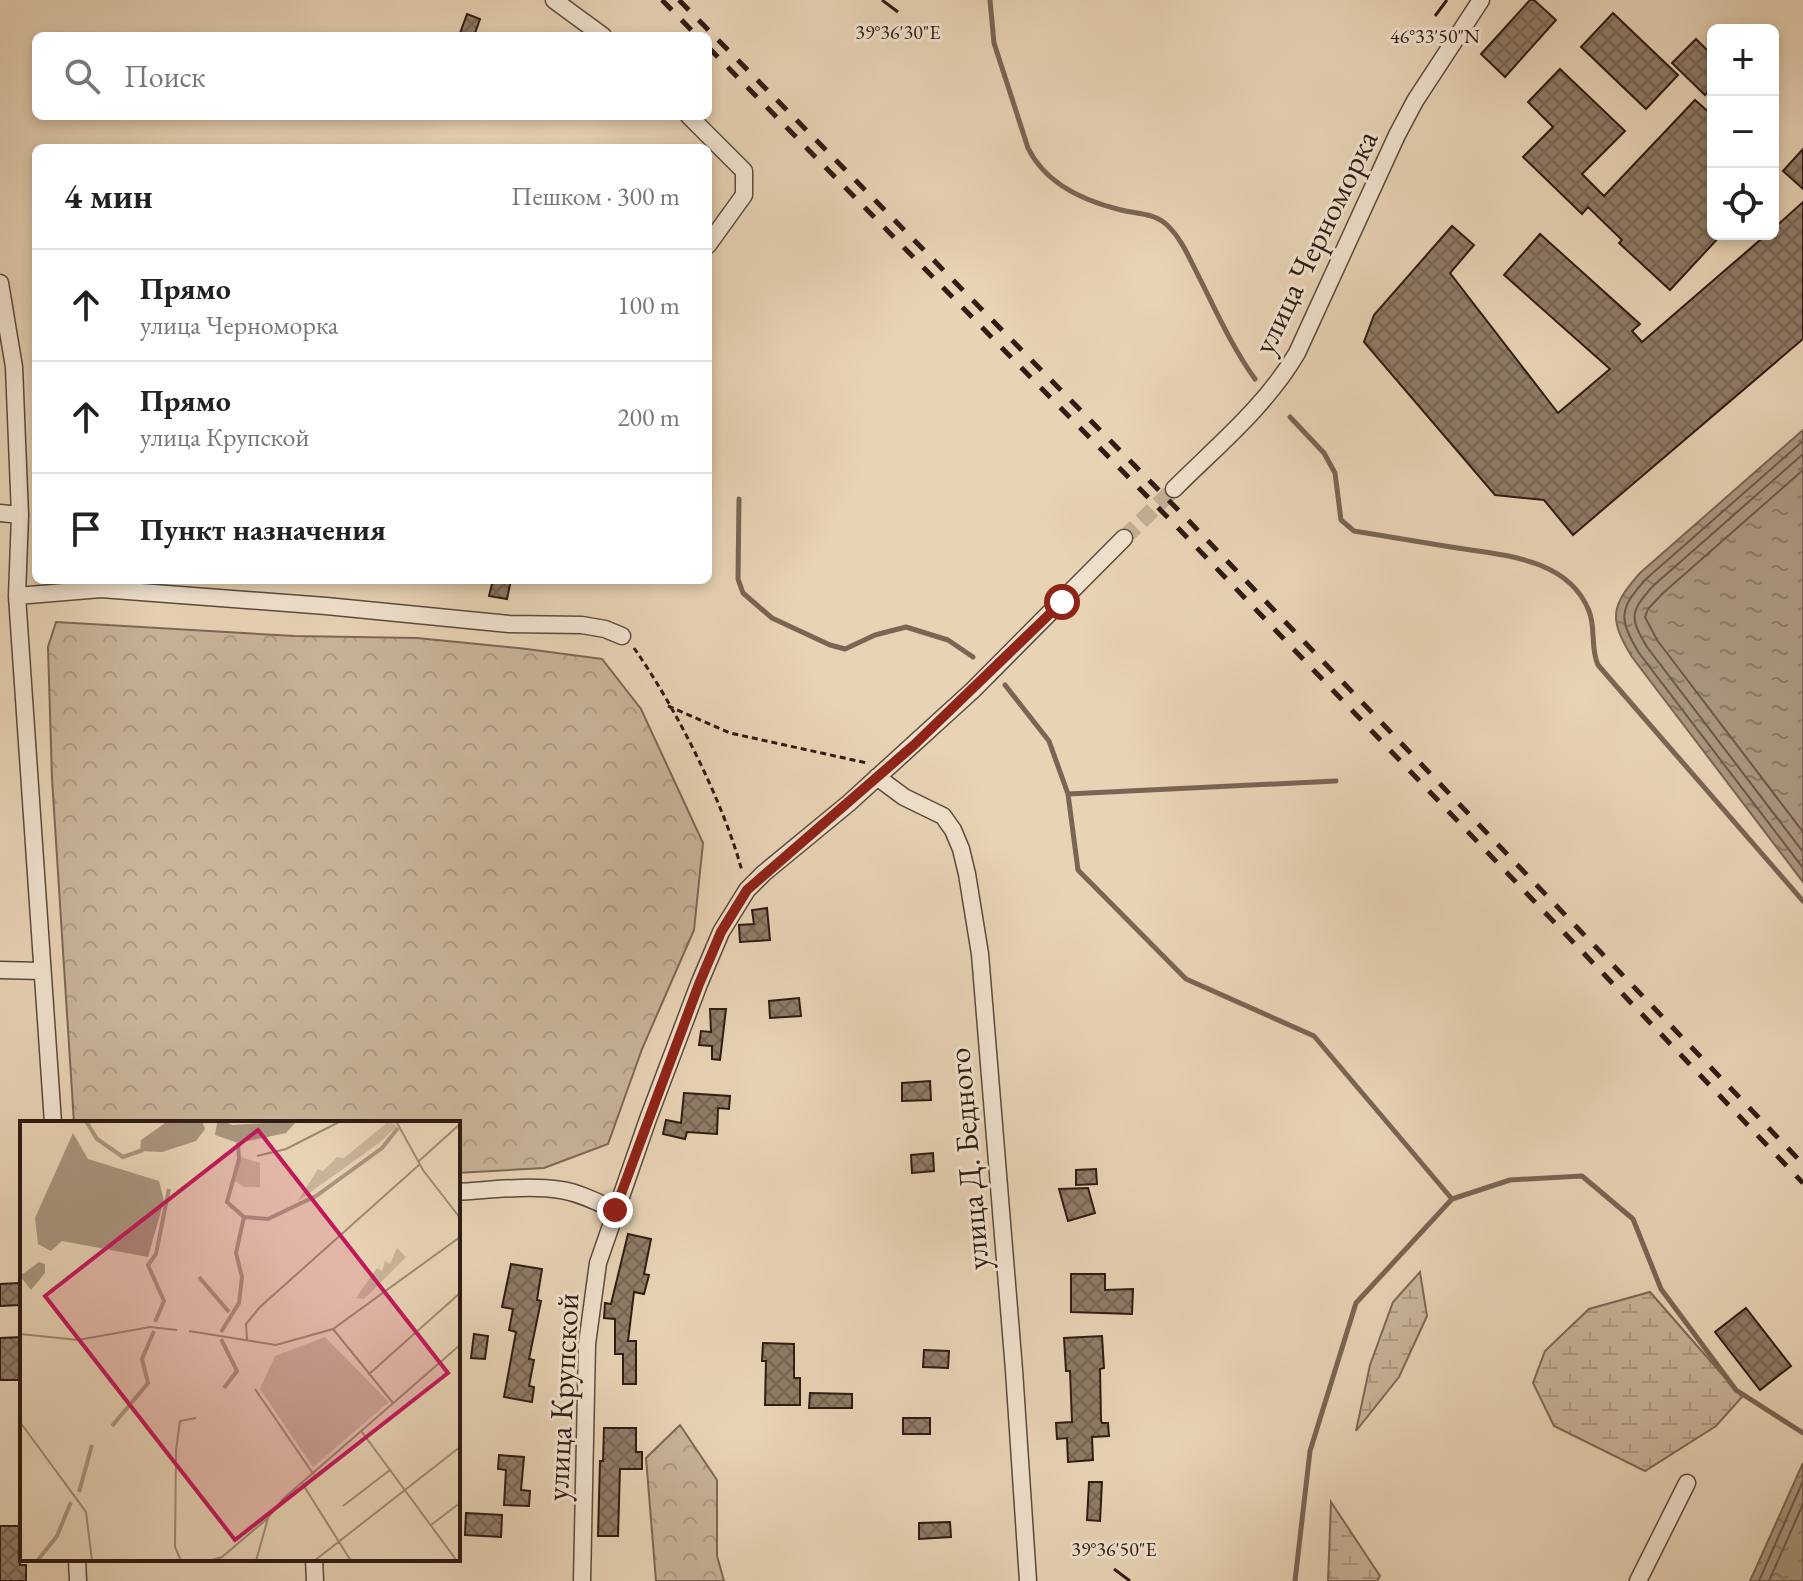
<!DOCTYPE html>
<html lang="ru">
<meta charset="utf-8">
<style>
:root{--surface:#fff;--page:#f2f2f2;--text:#222;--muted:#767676;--line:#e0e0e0}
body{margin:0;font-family:"EB Garamond",serif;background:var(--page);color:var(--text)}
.controls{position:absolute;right:24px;top:24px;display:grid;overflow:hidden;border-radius:12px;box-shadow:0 4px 12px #0003}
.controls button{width:72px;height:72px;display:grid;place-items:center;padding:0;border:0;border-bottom:2px solid var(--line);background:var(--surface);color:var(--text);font:40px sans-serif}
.stop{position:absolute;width:24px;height:24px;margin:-18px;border:6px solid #8f2418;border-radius:50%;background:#fff}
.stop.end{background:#8f2418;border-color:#fff;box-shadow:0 2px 8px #0008}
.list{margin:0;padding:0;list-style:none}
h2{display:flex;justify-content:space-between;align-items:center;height:104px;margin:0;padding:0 32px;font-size:34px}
h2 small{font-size:26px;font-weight:400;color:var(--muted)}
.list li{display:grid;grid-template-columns:52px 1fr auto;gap:24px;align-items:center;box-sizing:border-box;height:112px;padding:0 32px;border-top:2px solid var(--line)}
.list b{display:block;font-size:30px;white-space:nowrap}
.list p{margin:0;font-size:26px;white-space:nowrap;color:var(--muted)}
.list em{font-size:26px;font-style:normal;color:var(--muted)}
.icon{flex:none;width:44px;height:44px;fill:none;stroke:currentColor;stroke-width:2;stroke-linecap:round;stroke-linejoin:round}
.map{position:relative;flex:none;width:1803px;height:1581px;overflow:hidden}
.search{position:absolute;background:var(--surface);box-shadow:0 4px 12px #0003;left:32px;top:32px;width:680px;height:88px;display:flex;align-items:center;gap:20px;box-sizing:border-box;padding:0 28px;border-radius:12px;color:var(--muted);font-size:30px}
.panel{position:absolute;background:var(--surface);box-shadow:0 4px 12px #0003;left:32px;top:144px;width:680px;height:440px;border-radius:12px}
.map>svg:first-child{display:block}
</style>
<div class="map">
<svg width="1803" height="1581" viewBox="0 0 1803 1581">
<defs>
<pattern id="forest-crowns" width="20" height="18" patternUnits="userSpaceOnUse" patternTransform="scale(2)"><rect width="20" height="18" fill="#c8b499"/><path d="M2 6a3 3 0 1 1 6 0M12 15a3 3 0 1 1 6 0" fill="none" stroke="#ac9a83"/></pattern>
<pattern id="wetland-marsh" width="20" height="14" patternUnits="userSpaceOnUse" patternTransform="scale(2)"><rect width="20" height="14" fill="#c8b499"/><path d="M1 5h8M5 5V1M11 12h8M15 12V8" fill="none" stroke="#ac9a83"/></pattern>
<pattern id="water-ripples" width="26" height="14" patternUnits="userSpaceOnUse" patternTransform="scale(2)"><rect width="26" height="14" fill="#a9957e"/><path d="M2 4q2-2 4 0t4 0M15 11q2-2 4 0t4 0" fill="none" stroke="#8a7966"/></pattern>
<pattern id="building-cross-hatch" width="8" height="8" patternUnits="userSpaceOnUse" patternTransform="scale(2)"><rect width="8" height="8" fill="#8f7b67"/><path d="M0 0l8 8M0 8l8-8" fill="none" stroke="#756454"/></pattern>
</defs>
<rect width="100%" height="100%" fill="#e8d3b5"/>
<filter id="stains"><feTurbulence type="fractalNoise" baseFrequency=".0025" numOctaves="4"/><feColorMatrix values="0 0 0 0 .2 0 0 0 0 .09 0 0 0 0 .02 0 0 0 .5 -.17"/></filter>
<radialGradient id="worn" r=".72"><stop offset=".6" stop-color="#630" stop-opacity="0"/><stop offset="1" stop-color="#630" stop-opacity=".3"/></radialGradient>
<path fill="url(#forest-crowns)" stroke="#7b6856" stroke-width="2" d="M56 622 294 636 417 638 527 649 602 659 641 709 703 843 694 930 642 1049 608 1144 544 1168 458 1173V1123H74L52 779 48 647Z
M680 1425 717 1480V1556L724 1581H656L646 1458Z"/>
<path fill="url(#wetland-marsh)" stroke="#7b6856" stroke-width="2" d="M1420 1272 1427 1316 1399 1377 1356 1431 1370 1365 1393 1302Z
M1650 1292 1742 1397 1716 1426 1645 1471 1554 1426 1533 1383 1545 1351 1589 1309Z
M1331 1502 1380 1576 1377 1581H1328Z"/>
<path fill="url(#water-ripples)" stroke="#786553" stroke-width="2" d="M1803 430V882L1632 657C1609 619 1610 607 1640 573Z
M1803 1463V1581H1750Z"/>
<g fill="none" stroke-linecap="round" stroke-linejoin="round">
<path stroke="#6c5848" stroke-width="2" d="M1803 441 1646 579C1619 609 1618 618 1639 653L1803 868
M1803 454 1653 586C1630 612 1629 617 1647 647L1803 852
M1803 470 1662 594 1648 609 1645 617 1657 640 1803 832
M1759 1581 1803 1481
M1769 1581 1803 1504"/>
<path stroke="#786553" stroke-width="5" d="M990 0 994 43 1028 148C1045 183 1084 201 1121 210 1137 214 1154 213 1167 225 1182 239 1190 260 1199 277 1216 311 1232 347 1255 379
M1290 417 1324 453 1335 473 1341 520 1354 531C1386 536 1419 542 1451 547 1500 555 1568 557 1589 611 1596 628 1590 647 1598 665L1803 901
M739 499 738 579 743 593 772 618 830 645 845 649 875 635 906 627 948 640 973 657
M1005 685 1049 741 1068 794 1078 870 1186 979 1314 1036 1452 1199
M1068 794 1336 781
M1295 1581 1310 1451 1356 1303 1452 1199 1510 1180 1582 1176 1633 1219 1661 1289 1736 1390 1803 1433"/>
</g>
<path fill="url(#building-cross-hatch)" stroke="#2e1c13" stroke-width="2" d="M1530 0H1534L1556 20 1505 77 1481 54Z
M1613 13 1678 75 1646 109 1581 47Z
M467 14 480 19 474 36H459Z
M1696 39 1713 56V87L1705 95 1672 63Z
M1560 69 1625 131 1582 174 1604 196 1695 100 1713 116V234H1722L1670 290 1619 243 1622 240 1588 207 1582 214 1523 157 1553 127 1528 102Z
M1803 149V189L1783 171Z
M1803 202V339L1573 535 1544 500 1495 495 1364 342 1374 315 1452 226 1474 245 1450 273 1558 413 1610 369 1504 275 1540 234 1640 324 1632 331 1642 342 1767 234H1773V229Z
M493 580H511L507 599 489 596Z
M767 908 770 940 740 942 739 925 754 924 752 910Z
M799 998 801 1016 770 1018 769 1001Z
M710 1009H726L720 1060 712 1059V1046L699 1045 701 1031 711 1032Z
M930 1081 931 1100 902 1101V1083Z
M684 1093 730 1096 729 1109 718 1108 717 1134 687 1132 685 1139 663 1134 666 1120 681 1123Z
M933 1153 934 1171 912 1173 911 1155Z
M1096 1169 1097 1184 1076 1185V1170Z
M1088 1188 1095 1213 1068 1221 1059 1189Z
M628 1234 651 1239 644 1274 649 1275 644 1294 634 1292 628 1341H636V1384H623V1354H615V1319L604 1318 605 1303 611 1304Z
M511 1264 542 1269 537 1300 541 1301 529 1359 534 1360 529 1386 534 1387 532 1402 504 1397 516 1332 509 1330 513 1309 502 1307Z
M1071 1274H1105V1290L1133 1289 1132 1314 1071 1312Z
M19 1283V1305L0 1306V1284Z
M1746 1308 1791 1366 1760 1390 1715 1332Z
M474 1334 488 1336 485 1359 471 1358Z
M1102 1336 1104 1368 1100 1369 1101 1420 1102 1423H1108L1109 1436 1092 1437 1093 1460 1068 1462 1067 1438 1057 1439 1056 1423 1072 1422 1070 1371H1066L1064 1338Z
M22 1337V1380H0V1338Z
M763 1343 794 1344V1378H800V1405H765L766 1361H762Z
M924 1350 949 1351 948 1368 923 1367Z
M810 1393 852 1394V1408H809Z
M903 1418H930V1434H903Z
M604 1428H636V1452H642V1469H620L618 1536H598L600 1461H603Z
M499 1455 524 1457 521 1490 530 1491 529 1506 504 1505 506 1470 498 1469Z
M1089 1482H1102L1100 1521 1087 1520Z
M466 1513 502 1515 501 1537 465 1535Z
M950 1522 951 1537 919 1539V1523Z
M0 1526H20V1565H26V1581H0Z"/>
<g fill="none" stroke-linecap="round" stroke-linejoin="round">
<path stroke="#c3ae95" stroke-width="16" stroke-dasharray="16 8" stroke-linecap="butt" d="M1124 538 1174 489"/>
<defs>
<path id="minor" d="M554 0 603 36
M689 116 744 171V195L708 245
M0 283 14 367 20 515 17 596 53 1123
M1174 489C1217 446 1266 406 1297 353L1397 135 1415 101 1481 0
M0 513 20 515
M17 596 101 589 326 606 509 624 582 625 605 629 622 636
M877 777 904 797 943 816 953 830 961 849 967 874 980 954 1014 1370 1028 1581
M0 970 41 971
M458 1192C491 1190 527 1185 561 1190 580 1193 597 1202 615 1210
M77 1559 78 1581
M314 1559 315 1581
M582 1581 587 1344 598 1263 648 1119 699 984 721 932 747 890 764 873 849 803 973 690 1124 538
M1638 1581 1687 1483"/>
</defs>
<use href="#minor" stroke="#5c4a3c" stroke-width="19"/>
<path stroke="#2e1c13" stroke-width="3" stroke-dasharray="6 4" stroke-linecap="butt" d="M634 648C676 708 723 801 742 871
M668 706 730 733 867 763"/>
<use href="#minor" stroke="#f0e2cf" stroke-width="16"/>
<path stroke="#2e1c13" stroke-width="5" stroke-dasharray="14 14" stroke-linecap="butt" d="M662 0 697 36
M679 0 1188 520 1803 1164
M708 47 1179 529 1803 1183"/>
</g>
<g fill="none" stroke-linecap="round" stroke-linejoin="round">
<path stroke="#8f2418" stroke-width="10" d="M615 1210 699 984 721 932 747 890 914 745 1062 602"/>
</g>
<path fill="none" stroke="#2e1c13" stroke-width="3" d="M882 0 898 12M1435 16 1447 0M1114 1569 1130 1581"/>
<g text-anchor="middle" stroke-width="6" stroke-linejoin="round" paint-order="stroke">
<g font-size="32" fill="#2e1c13" stroke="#f0e2cf">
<text transform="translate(1315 242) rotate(-64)" y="11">улица Черноморка</text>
<text transform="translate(968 1159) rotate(-95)" y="11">улица Д. Бедного</text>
<text transform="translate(562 1397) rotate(-87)" y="11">улица Крупской</text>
</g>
</g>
<g transform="translate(20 1121)">
<rect width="440" height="440" fill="#e8d3b5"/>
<path d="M377 127 386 136 344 178 336 177 357 147 362 150 365 140 370 143ZM305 216 369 281 293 346 240 268 255 235Z" fill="#c8b499"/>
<path d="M369 0 377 5 359 22 277 81 298 48 303 50 317 36 324 37ZM220 36 240 42V66H224L215 60Z" fill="#c8b499"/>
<path d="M148 0H182L185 8 176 20 142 31 120 30 121 19ZM204 0 212 4 277 0 266 12 218 22 195 14 197 2ZM53 12 68 38 139 60 144 80 128 136 42 120 31 130 18 123 15 97ZM19 141 25 143V152L11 169 0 155Z" fill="#a9957e"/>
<path fill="none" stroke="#a9957e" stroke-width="4" d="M66 0 77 18 103 36 123 29M218 22 219 38 207 81 224 96 248 98 296 75 362 27 378 7M179 156 209 191M135 201 144 180 128 144 136 133 149 68M201 211 219 182 222 156 216 132 224 96M201 218 217 250 204 267M92 305 128 262 122 238 134 210M59 371 72 324M17 440 37 415 51 381"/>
<path fill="none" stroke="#9e8a74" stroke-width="2" d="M376 0 403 49 440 97M237 35 266 28 321 0M399 40 440 3M313 208 373 282M169 210 256 224 313 208 440 116M0 213 58 219 130 206 157 209M227 219 226 203 240 186 400 43M348 254 440 172M235 268 294 354M0 301 66 391 72 440M342 311 437 440M282 362 331 440M323 385 370 349M411 404 440 382M161 440 155 426 156 329 160 300 176 297M189 440 202 436 248 397M236 440 248 397 263 378 440 224M294 440 440 326"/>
<path fill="#c2185b" fill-opacity="0.15" stroke="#c2185b" stroke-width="4" d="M238 9 428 252 215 419 25 175Z"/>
<rect width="440" height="440" fill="none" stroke="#2e1c13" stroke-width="4"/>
</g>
<g font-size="20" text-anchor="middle" fill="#2e1c13" stroke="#f0e2cf" stroke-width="6" stroke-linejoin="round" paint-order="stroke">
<text x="898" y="39">39°36'30"E</text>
<text x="1435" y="43">46°33'50"N</text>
<text x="1114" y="1556">39°36'50"E</text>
</g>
<rect width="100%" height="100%" filter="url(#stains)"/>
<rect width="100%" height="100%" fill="url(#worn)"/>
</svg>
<div class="controls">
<button>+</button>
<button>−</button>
<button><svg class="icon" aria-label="locate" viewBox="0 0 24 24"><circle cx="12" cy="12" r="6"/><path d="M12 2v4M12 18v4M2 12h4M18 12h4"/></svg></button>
</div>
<div class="stop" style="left:1062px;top:602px"></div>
<div class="stop end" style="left:615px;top:1210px"></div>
<div class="search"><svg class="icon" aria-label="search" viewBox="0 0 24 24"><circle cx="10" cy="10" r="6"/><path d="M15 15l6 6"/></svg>Поиск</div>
<section class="panel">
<h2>4 мин<small>Пешком · 300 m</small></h2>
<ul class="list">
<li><svg class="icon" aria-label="ahead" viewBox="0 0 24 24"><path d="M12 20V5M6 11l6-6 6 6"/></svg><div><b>Прямо</b><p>улица Черноморка</p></div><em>100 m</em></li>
<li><svg class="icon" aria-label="ahead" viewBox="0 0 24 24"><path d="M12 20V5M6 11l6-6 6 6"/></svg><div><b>Прямо</b><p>улица Крупской</p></div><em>200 m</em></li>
<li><svg class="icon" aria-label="arrive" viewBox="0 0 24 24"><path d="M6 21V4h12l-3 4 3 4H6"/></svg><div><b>Пункт назначения</b></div></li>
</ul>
</section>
</div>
